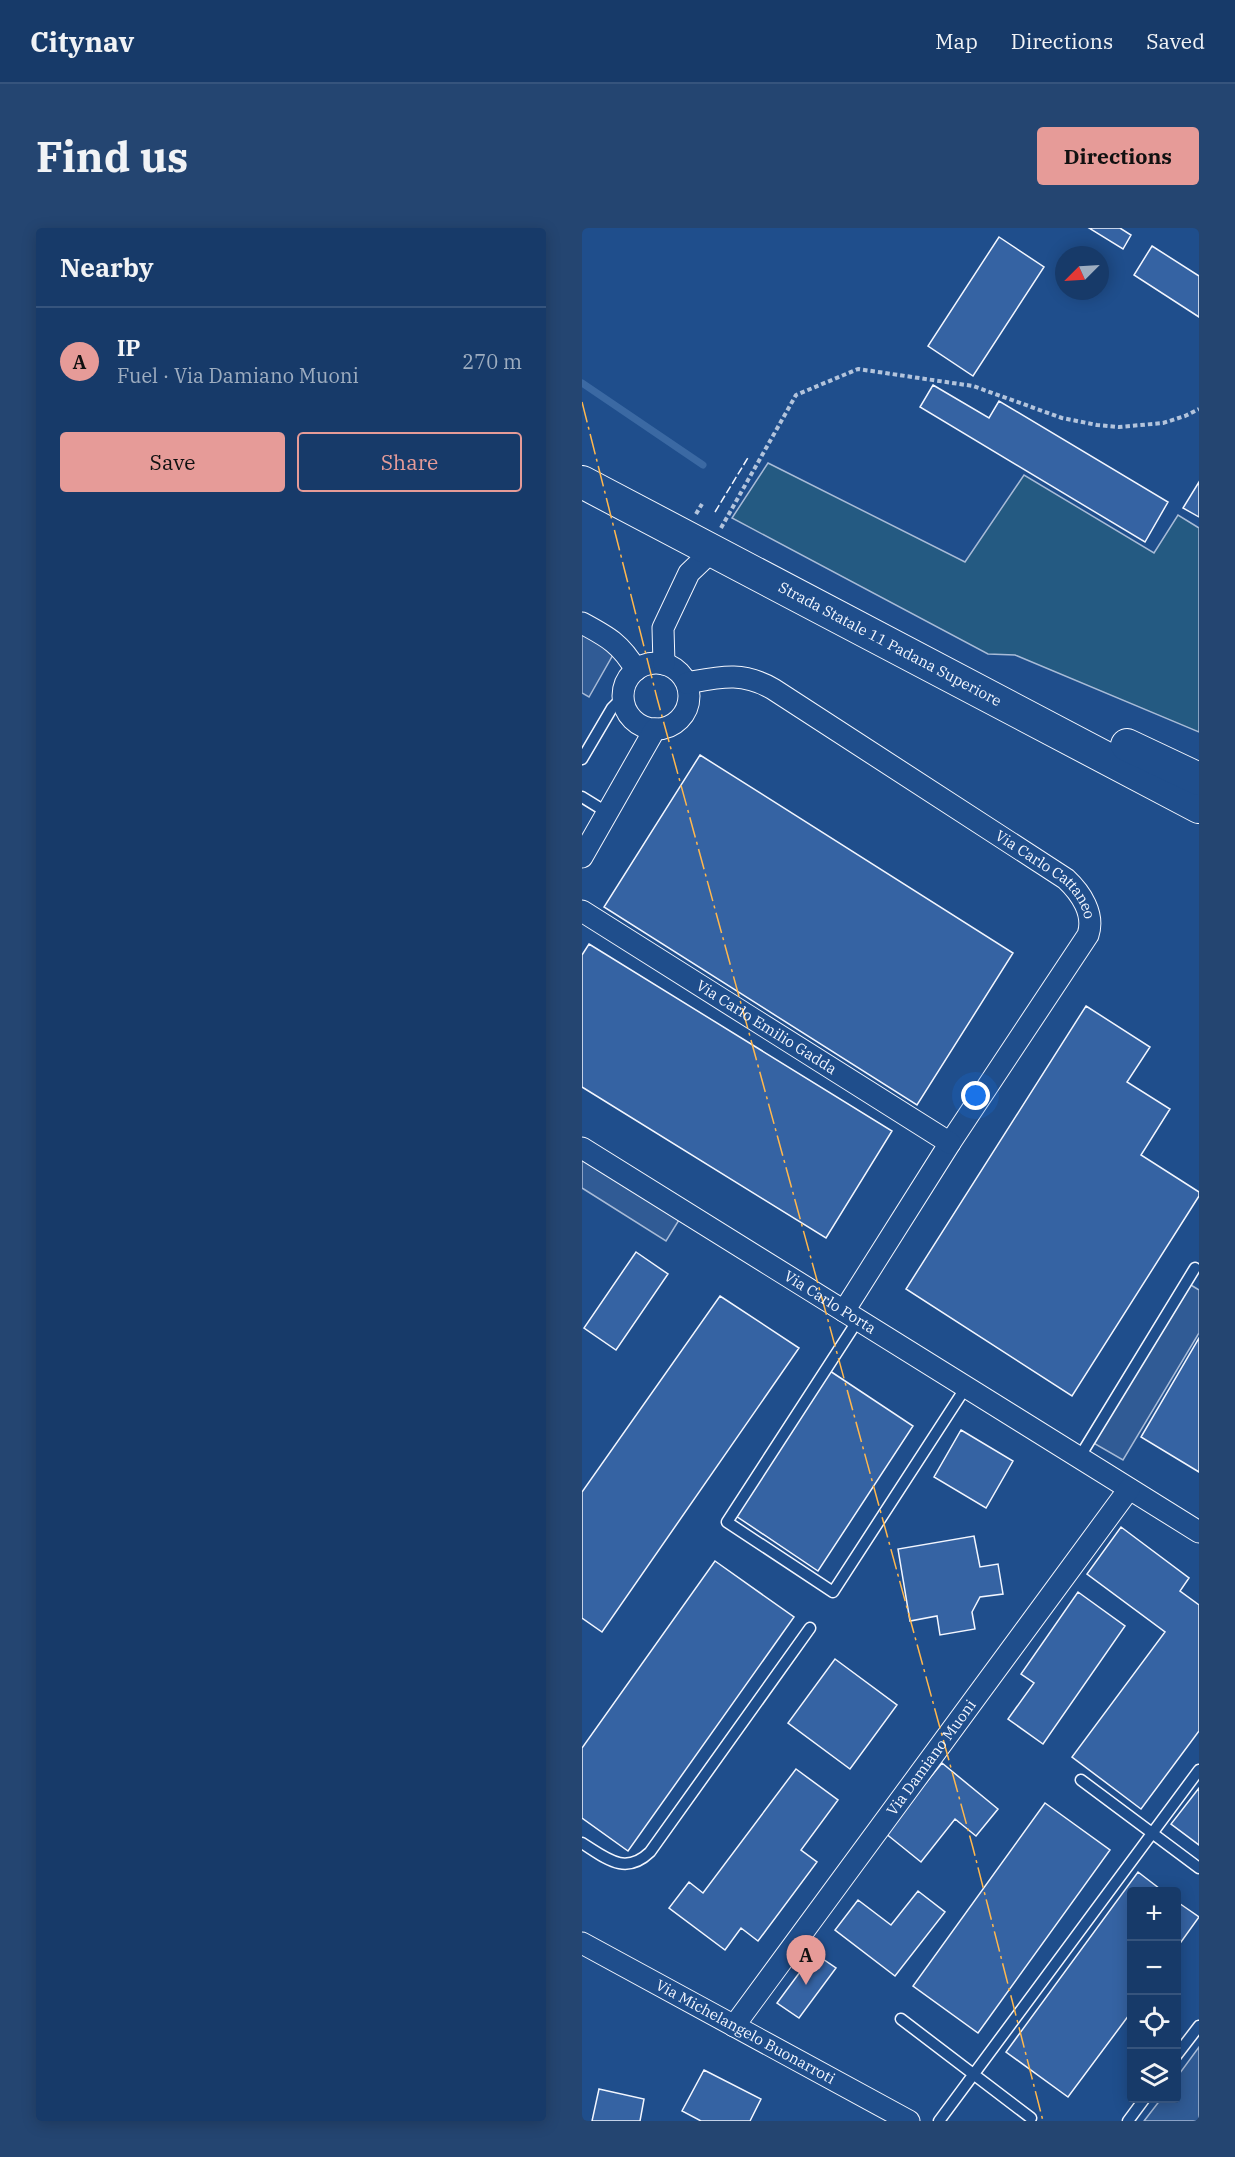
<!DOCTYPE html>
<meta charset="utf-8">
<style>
:root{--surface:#173a69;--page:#244571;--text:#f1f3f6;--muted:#9eadc0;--line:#36547d;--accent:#e69b98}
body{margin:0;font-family:"IBM Plex Serif",serif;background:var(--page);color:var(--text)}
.controls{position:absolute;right:18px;bottom:18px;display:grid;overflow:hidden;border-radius:6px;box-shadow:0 3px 15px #0003}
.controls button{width:54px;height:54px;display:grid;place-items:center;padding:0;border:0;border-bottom:2px solid var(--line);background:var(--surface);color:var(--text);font:30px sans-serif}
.compass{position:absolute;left:473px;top:18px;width:54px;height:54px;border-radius:50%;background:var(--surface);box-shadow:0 3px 15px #0003;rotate:246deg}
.you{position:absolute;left:394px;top:868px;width:21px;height:21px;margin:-15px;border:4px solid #fff;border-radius:50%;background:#1a73e8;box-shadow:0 0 0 9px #1a73e833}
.badge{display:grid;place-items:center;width:39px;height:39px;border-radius:50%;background:var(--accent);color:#111;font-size:20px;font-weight:700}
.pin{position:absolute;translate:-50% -50px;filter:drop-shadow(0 2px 3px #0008)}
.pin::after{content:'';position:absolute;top:32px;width:21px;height:18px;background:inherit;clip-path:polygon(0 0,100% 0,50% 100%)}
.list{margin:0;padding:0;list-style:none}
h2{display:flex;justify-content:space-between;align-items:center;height:78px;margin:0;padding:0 24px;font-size:26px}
h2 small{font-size:20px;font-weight:400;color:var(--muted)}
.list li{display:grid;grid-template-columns:39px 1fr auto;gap:18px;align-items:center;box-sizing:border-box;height:108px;padding:0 24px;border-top:2px solid var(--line)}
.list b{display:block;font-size:22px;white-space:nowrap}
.list p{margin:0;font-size:20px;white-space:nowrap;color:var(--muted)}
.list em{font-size:20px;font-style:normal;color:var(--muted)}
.actions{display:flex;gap:12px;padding:18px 24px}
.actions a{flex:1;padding:14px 0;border:2px solid var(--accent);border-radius:6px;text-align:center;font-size:21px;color:var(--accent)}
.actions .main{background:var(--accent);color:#111}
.icon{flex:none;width:33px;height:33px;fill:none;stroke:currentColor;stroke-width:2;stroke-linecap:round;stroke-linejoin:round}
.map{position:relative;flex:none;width:617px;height:1893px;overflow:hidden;border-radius:6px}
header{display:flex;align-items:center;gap:36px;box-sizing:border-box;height:84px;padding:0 30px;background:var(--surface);border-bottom:2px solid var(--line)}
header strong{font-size:28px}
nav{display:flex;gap:33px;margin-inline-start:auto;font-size:21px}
.intro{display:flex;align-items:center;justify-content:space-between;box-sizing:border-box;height:144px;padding:0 36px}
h1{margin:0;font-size:42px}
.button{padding:15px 27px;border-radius:6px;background:var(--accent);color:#111;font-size:21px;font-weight:700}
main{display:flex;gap:36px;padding:0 36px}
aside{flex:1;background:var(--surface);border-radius:6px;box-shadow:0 3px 15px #0003}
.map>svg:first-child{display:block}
</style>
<header>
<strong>Citynav</strong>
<nav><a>Map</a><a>Directions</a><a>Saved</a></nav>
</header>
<div class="intro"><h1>Find us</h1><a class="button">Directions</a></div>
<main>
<aside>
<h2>Nearby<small></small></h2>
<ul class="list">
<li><span class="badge">A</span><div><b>IP</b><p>Fuel · Via Damiano Muoni</p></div><em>270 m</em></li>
</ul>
<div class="actions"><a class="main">Save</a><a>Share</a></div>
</aside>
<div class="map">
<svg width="617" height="1893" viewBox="0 0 617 1893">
<rect width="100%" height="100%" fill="#1f4e8c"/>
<path fill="#245a82" stroke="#a8bbd7" stroke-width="1.5" d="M186 235 383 334 442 247 572 325 596 287 617 300V504L433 427 406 426 150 290Z"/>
<path fill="#305b95" stroke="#a8bbd7" stroke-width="1.5" d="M0 406 32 425 7 469 0 465Z
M0 920 102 984 84 1013 0 960Z
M604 1054 617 1062V1105L541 1232 508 1213Z
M617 1819V1893H562L579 1871 594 1870 595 1849Z"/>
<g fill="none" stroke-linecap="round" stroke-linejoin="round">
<path stroke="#3b69a3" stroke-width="7" d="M0 155 121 237"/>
</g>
<path fill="#3563a3" stroke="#f2f6ff" stroke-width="1.5" d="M507 0H538L549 7 541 21Z
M417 9 462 39 391 148 346 118Z
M570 18 617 48V89L552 47Z
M351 157 407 190 417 173 586 274 563 314 338 179Z
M617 254V289L601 280Z
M118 527 431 725 335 877 22 679Z
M7 716 310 903 244 1010 0 859V727Z
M504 778 568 819 545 854 588 881 559 927 617 964V968L490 1168 324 1061Z
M54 1024 86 1046 34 1122 2 1100Z
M138 1068 217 1120 20 1404 0 1390V1264Z
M617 1110V1244L559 1209Z
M248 1143 331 1198 236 1343 154 1288Z
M379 1202 431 1233 404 1280 352 1249Z
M539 1299 607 1350 598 1363 617 1377V1503L559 1581 490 1529 583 1404 505 1346Z
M392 1308 398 1339 416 1336 421 1366 398 1369 390 1384 393 1401 358 1407 355 1388 328 1393 316 1321Z
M133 1333 212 1389 46 1623 0 1590V1520Z
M496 1364 543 1398 461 1516 426 1491 452 1455 439 1446Z
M253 1431 315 1477 268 1541 206 1495Z
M360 1535 416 1581 394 1608 373 1591 339 1634 303 1605Z
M214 1541 256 1572 219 1622 235 1634 176 1713 159 1700 143 1722 87 1680 107 1654 121 1665Z
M617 1560V1617L589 1596Z
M463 1575 528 1622 396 1805 331 1758Z
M556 1644 582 1664H550V1783L486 1869 424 1824Z
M336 1663 363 1684 313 1748 253 1702 276 1672 309 1697Z
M594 1673 617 1689 594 1721Z
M232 1725 254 1740 217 1790 195 1775Z
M122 1842 179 1871 168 1893H119L100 1883Z
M17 1861 62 1871 58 1893H10Z"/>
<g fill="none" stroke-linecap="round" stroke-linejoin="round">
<defs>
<path id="service" d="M0 531 30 480 41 469
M0 569 26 585
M276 1092 145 1294 251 1364 384 1159
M497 1230 613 1040
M499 1552 617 1640
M0 1615C24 1630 43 1648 68 1624L228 1400
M319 1791 449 1890
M594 1828 617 1798
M357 1893 617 1542
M546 1893 563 1870"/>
<g id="minor">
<path d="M0 395C26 409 39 416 54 442"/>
<circle cx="74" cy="468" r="33"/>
<path d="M82 436 81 400 107 345 130 323"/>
<path id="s1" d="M105 455C138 449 160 443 191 461L484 651C499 665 513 686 506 707L368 915 262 1083"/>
<path d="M0 629 73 501"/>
<path id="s2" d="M0 683 368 915"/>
<path id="s3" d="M0 920 617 1304"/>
<path id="s4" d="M0 1715 327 1893"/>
<path id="s5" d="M152 1798 547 1261"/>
</g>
<g id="primary">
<path id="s6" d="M0 254 617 579"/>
<path d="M545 517 617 551"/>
</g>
</defs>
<use href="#service" stroke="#f2f6ff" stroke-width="13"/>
<use href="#minor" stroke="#f2f6ff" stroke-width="23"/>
<use href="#primary" stroke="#f2f6ff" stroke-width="34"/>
<path stroke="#b3c4dc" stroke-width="4" stroke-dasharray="4.5 3" stroke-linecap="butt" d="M114 286 120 276
M139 300 214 167 276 141 391 158 480 190 515 197 537 199 581 195 603 188 617 181"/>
<use href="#service" stroke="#1f4e8c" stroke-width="10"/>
<use href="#minor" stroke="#1f4e8c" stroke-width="21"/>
<use href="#primary" stroke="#1f4e8c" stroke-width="32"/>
<path stroke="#f2f6ff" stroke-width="1.5" stroke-dasharray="8 3" stroke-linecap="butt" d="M133 284 167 228"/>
<path stroke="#ffb74d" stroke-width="1.5" stroke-dasharray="21 4.5 3 4.5" stroke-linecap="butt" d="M0 174 75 470 391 1620 461 1893"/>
</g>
<g text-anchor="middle" stroke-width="4.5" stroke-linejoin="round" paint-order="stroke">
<g font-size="15" fill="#f2f6ff" stroke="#1f4e8c">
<text dy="5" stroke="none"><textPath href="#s6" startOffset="348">Strada Statale 11 Padana Superiore</textPath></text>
<text dy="5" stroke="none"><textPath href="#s1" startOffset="420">Via Carlo Cattaneo</textPath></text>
<text dy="5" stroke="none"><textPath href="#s2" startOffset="218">Via Carlo Emilio Gadda</textPath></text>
<text dy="5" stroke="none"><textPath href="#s3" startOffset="292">Via Carlo Porta</textPath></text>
<text dy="5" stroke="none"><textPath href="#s5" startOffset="333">Via Damiano Muoni</textPath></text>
<text dy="5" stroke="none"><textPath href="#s4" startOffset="186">Via Michelangelo Buonarroti</textPath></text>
</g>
</g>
</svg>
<div class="controls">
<button>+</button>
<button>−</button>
<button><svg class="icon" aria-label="locate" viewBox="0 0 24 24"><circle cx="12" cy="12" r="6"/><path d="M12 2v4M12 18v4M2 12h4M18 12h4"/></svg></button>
<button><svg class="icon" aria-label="layers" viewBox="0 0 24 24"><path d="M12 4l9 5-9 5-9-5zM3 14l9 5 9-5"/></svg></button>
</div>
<svg class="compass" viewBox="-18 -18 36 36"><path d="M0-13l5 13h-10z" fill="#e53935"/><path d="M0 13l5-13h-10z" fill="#9eadc0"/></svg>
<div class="you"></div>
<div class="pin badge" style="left:224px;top:1757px">A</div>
</div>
</main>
